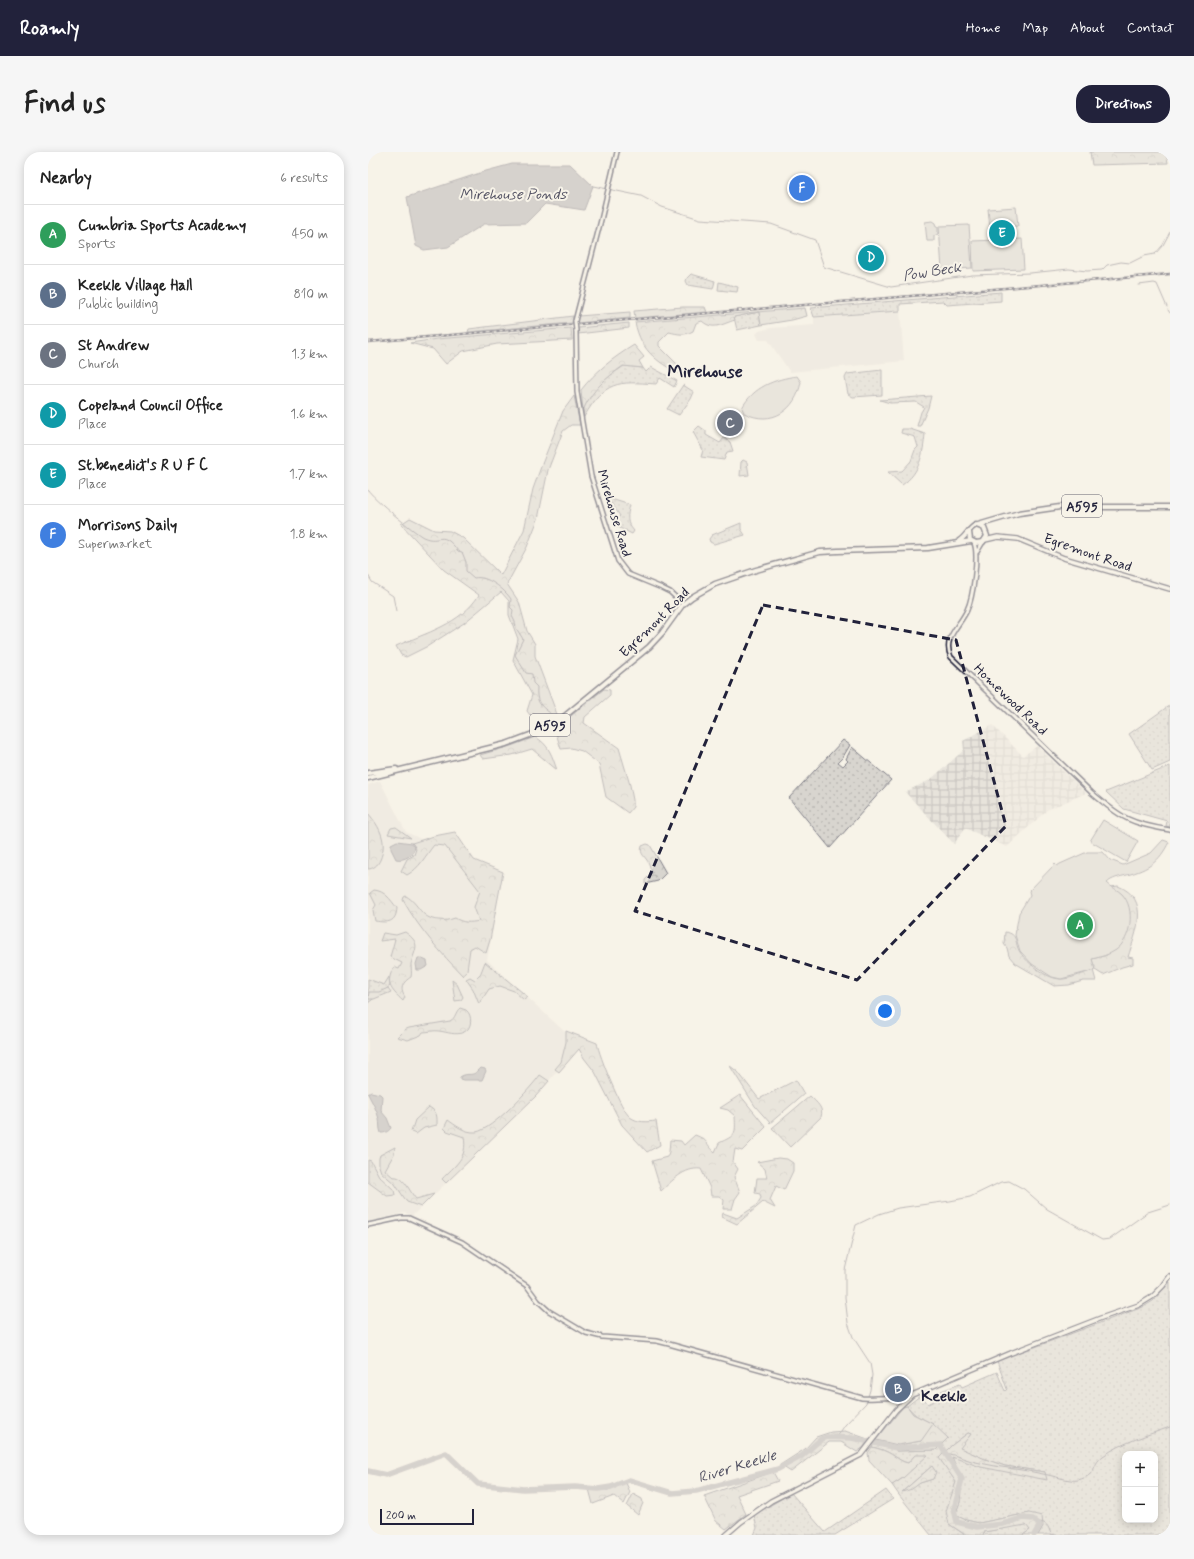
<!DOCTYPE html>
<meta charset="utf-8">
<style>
:root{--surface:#fff;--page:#f6f6f6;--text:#222;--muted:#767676;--line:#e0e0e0;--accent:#22223b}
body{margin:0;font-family:Mynerve,sans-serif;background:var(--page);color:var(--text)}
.controls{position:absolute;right:12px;bottom:12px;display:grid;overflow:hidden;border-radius:8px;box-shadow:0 2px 10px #0003}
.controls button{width:36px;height:36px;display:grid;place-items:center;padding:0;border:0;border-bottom:1px solid var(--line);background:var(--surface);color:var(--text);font:20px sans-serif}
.scale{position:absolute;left:12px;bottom:10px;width:94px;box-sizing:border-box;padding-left:4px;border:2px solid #22223b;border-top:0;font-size:11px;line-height:14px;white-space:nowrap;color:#22223b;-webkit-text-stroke:3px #f7f3e8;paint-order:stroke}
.you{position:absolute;left:517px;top:859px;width:14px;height:14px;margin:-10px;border:3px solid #fff;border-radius:50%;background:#1a73e8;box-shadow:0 0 0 6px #1a73e833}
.badge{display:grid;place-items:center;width:26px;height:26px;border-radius:50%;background:var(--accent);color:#fff;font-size:13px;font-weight:700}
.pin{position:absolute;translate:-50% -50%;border:2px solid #fff;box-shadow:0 1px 4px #0006}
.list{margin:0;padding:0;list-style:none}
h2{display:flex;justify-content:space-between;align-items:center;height:52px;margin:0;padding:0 16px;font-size:17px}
h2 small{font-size:13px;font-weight:400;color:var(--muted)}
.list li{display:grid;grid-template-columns:26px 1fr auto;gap:12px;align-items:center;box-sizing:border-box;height:60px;padding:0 16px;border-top:1px solid var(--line)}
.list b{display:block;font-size:15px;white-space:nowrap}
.list p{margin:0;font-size:13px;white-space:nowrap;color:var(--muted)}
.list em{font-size:13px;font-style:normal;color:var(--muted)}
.map{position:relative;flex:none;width:802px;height:1383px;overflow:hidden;border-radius:16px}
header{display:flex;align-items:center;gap:24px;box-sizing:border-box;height:56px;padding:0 20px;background:var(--accent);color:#fff}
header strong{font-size:19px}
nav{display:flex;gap:22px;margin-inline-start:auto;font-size:14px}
.intro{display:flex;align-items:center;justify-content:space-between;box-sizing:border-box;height:96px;padding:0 24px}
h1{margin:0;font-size:28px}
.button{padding:10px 18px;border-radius:16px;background:var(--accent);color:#fff;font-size:14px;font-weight:700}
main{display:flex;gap:24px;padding:0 24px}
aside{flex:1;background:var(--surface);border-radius:16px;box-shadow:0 2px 10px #0003}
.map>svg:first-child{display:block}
</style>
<header>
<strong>Roamly</strong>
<nav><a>Home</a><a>Map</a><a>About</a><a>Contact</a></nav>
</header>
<div class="intro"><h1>Find us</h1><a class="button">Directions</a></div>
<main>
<aside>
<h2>Nearby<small>6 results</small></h2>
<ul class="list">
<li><span class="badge" style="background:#2e9e5b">A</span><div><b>Cumbria Sports Academy</b><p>Sports</p></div><em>450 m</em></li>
<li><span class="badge" style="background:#5c6f8a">B</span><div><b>Keekle Village Hall</b><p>Public building</p></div><em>810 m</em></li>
<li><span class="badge" style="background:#6b7280">C</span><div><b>St Andrew</b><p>Church</p></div><em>1.3 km</em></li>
<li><span class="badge" style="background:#0f9aa8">D</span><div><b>Copeland Council Office</b><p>Place</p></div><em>1.6 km</em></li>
<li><span class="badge" style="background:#0f9aa8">E</span><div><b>St.benedict's R U F C</b><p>Place</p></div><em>1.7 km</em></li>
<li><span class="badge" style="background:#3f7fe0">F</span><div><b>Morrisons Daily</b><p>Supermarket</p></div><em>1.8 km</em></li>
</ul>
</aside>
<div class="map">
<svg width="802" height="1383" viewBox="0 0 802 1383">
<defs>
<pattern id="industrial-grid" width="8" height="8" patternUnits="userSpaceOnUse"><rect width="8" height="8" fill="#e7e3db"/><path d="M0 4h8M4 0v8" fill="none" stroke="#c6c2bd"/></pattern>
<pattern id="grass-dots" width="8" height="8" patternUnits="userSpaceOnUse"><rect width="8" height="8" fill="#d8d5cf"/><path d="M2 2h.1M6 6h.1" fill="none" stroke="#b9b7b3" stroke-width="1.8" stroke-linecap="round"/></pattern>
<pattern id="forest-crowns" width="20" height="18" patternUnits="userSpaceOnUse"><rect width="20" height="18" fill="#d8d5cf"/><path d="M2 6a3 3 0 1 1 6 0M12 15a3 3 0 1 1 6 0" fill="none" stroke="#b9b7b3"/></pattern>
</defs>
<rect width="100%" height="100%" fill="#f7f3e8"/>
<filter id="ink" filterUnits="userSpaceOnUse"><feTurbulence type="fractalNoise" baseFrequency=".025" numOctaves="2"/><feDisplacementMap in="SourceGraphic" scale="8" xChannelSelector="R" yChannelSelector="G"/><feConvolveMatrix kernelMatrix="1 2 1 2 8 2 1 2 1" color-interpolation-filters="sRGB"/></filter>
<g filter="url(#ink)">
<path fill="#e7e3db" d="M532 159 536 209 422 220 400 188H391L388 182 391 179 403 176 446 173V165Z
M12 629 38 680 53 687 88 685 106 708 135 720 119 808 211 893 168 944 44 1064 37 1061 0 1070V633Z"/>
<path fill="url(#industrial-grid)" d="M624 573 655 604 669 594 718 641 679 658 639 695 597 676 586 692 537 640 562 628 596 598 595 589Z"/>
<path fill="url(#grass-dots)" stroke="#7d7c85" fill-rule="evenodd" d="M323 122 347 129 345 137 320 133 318 129 319 126Z
M351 130 370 135 369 140 350 138Z
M633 140V149L579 153 575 149 532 152V159L446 165 443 156Z
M391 160 393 173 369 178 366 165Z
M256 214 275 216 278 220 283 215 309 229 306 235 292 226 288 232C249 229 237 229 216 265 212 244 241 224 256 214Z
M514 218V243L485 245 480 242 477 226 479 222Z
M315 233 326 240 323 247 311 263 299 257Z
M563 244 560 256 552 274H549L553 260 556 255 548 250 522 251 512 248Z
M331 274 338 279V283L352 291 356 286 362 290 365 299 359 300 356 308 333 305 335 298 325 280Z
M534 277H542L557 282C555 302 552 321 534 333L520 320 534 319 543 309 547 298 550 295 547 285 533 281Z
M375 308 379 310 381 323 372 324 373 310Z
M240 346 262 353C259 364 258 370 266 379L264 382 246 373 245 369 252 364Z
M373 371V377L377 383 346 392 342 390 341 387 344 383Z
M802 553V610L784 618 761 582Z
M475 588 482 593 475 605 470 610 475 614 480 609 478 607 484 595 523 628 462 696 421 646Z
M802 614V675L798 674 799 669 756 657 738 640Z
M21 825 22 834 0 851V827L16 833Z
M802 1130V1383H670L675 1374 661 1361 611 1371 598 1368 587 1363 592 1350 584 1304 613 1315 677 1320 637 1314 617 1307 591 1296 603 1282 600 1281 584 1293 572 1306 588 1330 584 1343 581 1372 597 1383H563L531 1343 524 1333 535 1326 547 1303 540 1311C534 1310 531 1307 526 1304 519 1299 512 1297 504 1295L508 1288 530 1293 528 1299 568 1298 580 1286C567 1275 549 1267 539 1254L553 1243 560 1252 574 1245 573 1239 592 1232 594 1235 629 1220 637 1239 639 1237 629 1209 775 1155 785 1149ZM757 1302H787V1368H757ZM564 1314 565 1327 552 1331 535 1339Z
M518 1338 525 1347 467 1383H386L389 1376 386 1363 423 1341 457 1380Z
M659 1372 662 1378 655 1383H615L616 1380Z"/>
<path fill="url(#forest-crowns)" stroke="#7d7c85" d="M722 0H798L800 11 724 13Z
M315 155H337L339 160 267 166 266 159Z
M437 156 439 164 424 168 393 173 391 160 366 165 367 168C354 172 345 179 334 169L328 171 325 179C316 184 310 182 301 180L291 190V194L310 213 318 225C292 212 273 201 267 170Z
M262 160V166L209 171 210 164Z
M205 164 204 171 100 180 101 177Z
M261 171V176L210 182V176Z
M203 176 204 188 129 192 95 199 78 212 65 197 42 191 69 187Z
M266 193 276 205 271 209 275 216 255 214C238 226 224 238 215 258L213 238C228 219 245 206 266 193Z
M206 244 212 273H203L195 279 180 318 170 367 159 395 139 432 151 450 159 479 167 492V504L190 565 171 575 159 559 164 543 145 508 150 487 141 463V449L133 440 96 471 60 494 38 505 33 503 28 494C58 481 93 472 111 443L76 418 33 372 42 366 66 378 82 379 95 386 133 423 156 378 165 337 174 312 195 259Z
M236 537 242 538V543L217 565 216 571 251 596 262 633 265 648V655L260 661 238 645 231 612 214 599 203 596 193 597 188 581V576Z
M167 585C181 592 184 604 189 618L164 597 144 603 115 607 112 603 143 594Z
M0 661C12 675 20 690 12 708 10 713 5 717 0 717Z
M28 675 43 686 20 682 23 676Z
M87 680 106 708 135 720 122 788 118 801 107 794 102 797 99 818 95 824C73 801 51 777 35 748L36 745 38 744C52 752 52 767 71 768 77 769 81 768 87 766 95 771 102 771 111 769L106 755 112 739 77 694 66 693C57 704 52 716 39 723L33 719 39 707 46 703 48 697 44 691 66 684Z
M279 692 282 693 298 721 290 729 277 732V728L284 721C283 718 282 715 281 712 278 704 271 703 274 694Z
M750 734C783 747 768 780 760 805L765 806V812L754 815 735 823 727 818 724 807 739 803 755 743 743 735Z
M6 738C17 739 22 747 29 756 28 771 20 771 7 769L5 758 8 753 2 741Z
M37 780C54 792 47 796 43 812 43 816 44 821 43 825 35 830 31 836 37 845L35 849C22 837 17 831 26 815L31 817 34 811 22 805 27 787 12 789 15 781 28 783Z
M637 780C651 782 646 791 652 800 660 812 680 828 695 827 705 826 716 821 725 818L728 829H715L701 833 686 834 647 811 641 804 639 796 636 792Z
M117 810 160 845 156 848 146 839 132 834 121 837 111 852 105 837 98 827 102 825 107 828 112 823Z
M84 828 89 832 95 845 93 848 87 849Z
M20 836 23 840 6 847H0L1 840H11Z
M92 856C94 857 96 857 98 858 105 863 104 877 96 880 88 884 79 880 71 879 66 878 60 880 55 880L53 883 40 888 29 885 36 878 41 876 82 869C88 866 87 860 92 856Z
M198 879 229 891C231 903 253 958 262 965 270 971 279 970 288 969L292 993 279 1000 254 973 227 920 216 906 211 897 191 920 187 917 193 910 198 890Z
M362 914 370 920 391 947 428 928 436 942 402 971 387 954Z
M172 923 181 929 168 944 78 1031 74 1027C87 1013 100 1006 96 985L79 979 76 976 80 968C87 973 97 981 108 980 124 978 163 936 172 923Z
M372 943 398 975 374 999 367 997 365 1010 370 1017 366 1025 372 1040 367 1047 364 1057H355L356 1048 351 1044H343L342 1036 333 1017C316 1015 304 1029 293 1039L284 1009 299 1005 301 1000 302 988 313 989 316 993 327 983C341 988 337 992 347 1000L351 991C368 983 368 983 367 964L360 958 352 956Z
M442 944C449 951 456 956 453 965L422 995 404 976Z
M61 955C70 960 69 965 69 973L56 976 48 982 43 980 47 968Z
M27 995 26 1002 17 1018 25 1025C36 1023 41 1039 48 1047L66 1042 53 1055 39 1050 27 1032 13 1020 11 1014V1006L12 1003Z
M410 1006 419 1007 425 1011V1019L416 1038 408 1034 402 1048 407 1056 395 1050 369 1072 354 1065 355 1061 369 1066 388 1054 393 1046 392 1042 387 1041 389 1026H399L397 1017 389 1010Z
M0 1008 3 1009 11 1024 26 1038 27 1043 19 1044 0 1030Z
M539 1254 545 1262 565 1272 580 1286 568 1298 528 1299 530 1293 553 1289 535 1255Z
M477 1279 500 1287 496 1295 489 1300 473 1290H461L423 1320 412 1313 437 1297 448 1285 463 1280Z
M600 1281 603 1282 592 1296 617 1307 637 1314 677 1320 679 1328 613 1315 584 1305 594 1327 592 1350 587 1363 598 1368 611 1371 661 1361 674 1364 675 1374 670 1383H655L662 1378 658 1373 616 1380 615 1383 596 1382 581 1372 578 1359 588 1330 571 1306 584 1293Z
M504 1295C512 1297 519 1299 526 1304 531 1307 534 1310 540 1311L547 1303H560L535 1326 524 1333 501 1308 500 1301Z
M564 1314 568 1320 565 1327 552 1331 544 1337 534 1340Z
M405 1320 410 1329 369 1343 378 1362 358 1377 348 1369 336 1344Z
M258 1331 262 1340 256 1352 246 1344 225 1352 221 1337 240 1338Z
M265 1342 274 1347 275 1351 270 1363 259 1354Z"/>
<path fill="#d8d5cf" stroke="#7d7c85" d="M648 55 650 74 622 76 620 57Z
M564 69 567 71 568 75H570V82L566 84V89H559L557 70Z
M601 73 604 116 574 118 571 74Z
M654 87 656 117 605 119 604 89Z
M429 224 433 230C428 258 404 275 376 261L374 256C385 235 407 227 429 224Z
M735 668 770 689 758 710 722 689Z
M795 688 801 690C791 710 781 717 759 723 751 725 744 726 739 731 743 735 750 738 754 742 768 757 763 787 748 798 741 803 732 805 724 807L727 818 693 827 684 825 664 812 652 799 647 783 651 761 662 743 661 739 687 712 689 714 692 712 719 700H735L742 708 755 713 783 701Z
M539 1254 545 1262 565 1272 553 1289 530 1293 508 1288 535 1255Z"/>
<path fill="#aeabad" stroke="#76747f" d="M144 12H202L225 34 216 58 177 52 158 71 116 72 80 95 56 98 48 94 39 45 118 19Z
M29 689 44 691 47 695C45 703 37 709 28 707L23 697V692Z
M50 806H52L59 809 60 814 53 818H49L48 812Z
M113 916 117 917 118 919 114 928H95L92 927V925C101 919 103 927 113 916Z
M3 940 12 942 14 944 13 959 19 966 23 976C20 980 17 981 13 981 11 976 12 972 11 967 9 958 4 950 0 942Z"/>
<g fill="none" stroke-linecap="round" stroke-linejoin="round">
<path stroke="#76747f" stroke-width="1" d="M225 34 273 44 294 55 332 67 403 72 447 88 456 115 523 135 604 123 662 121 701 117 719 119 734 118 739 113 753 110 762 111 776 104 787 102 795 93 802 80
M771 133 786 131 789 132 799 155
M800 158 802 161
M0 338C5 346 46 380 55 385 73 393 73 376 90 399L94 400 98 410V419L106 426C119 423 136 437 143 447L142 455 145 458 144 464 147 470 148 476 155 487 147 503 158 521 164 522 165 531 169 535C168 549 171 553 182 561
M0 423 4 430 25 444 28 459
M469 1285 477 1273 498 1251 502 1238 504 1223 502 1211 485 1185 480 1171 477 1145V1118L488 1073 511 1062 530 1056 582 1049 602 1045 633 1030 641 1029 656 1037 679 1057 734 1088 742 1087 780 1060 802 1053
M577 1301C589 1303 600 1309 612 1311 633 1316 654 1317 675 1322 683 1323 703 1330 710 1328 731 1322 722 1314 735 1304 755 1290 780 1283 802 1275
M670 1370C679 1370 680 1374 683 1382L687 1383"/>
<path stroke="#aeabad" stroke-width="5.5" d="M0 1319 18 1323 78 1301 110 1332 155 1337 207 1335 230 1337 243 1335 261 1328 304 1341 328 1339 410 1317 434 1304 453 1287 459 1285 484 1286 529 1296 572 1293 594 1327 586 1357 589 1370 609 1375 635 1372 655 1366 665 1367 672 1373 666 1383"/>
<defs>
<path id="tertiary" d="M207 169 233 68 249 0
M208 179 209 240 223 324 250 409 260 422 294 436 302 440 315 452
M606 391C611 403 605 446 599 458 592 474 574 486 583 505L724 641C753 666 763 672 802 678
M609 400 615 390
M0 1073 33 1066H41L94 1090 159 1134 170 1149 181 1159 218 1181 234 1185 289 1189 301 1192 494 1246C509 1247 523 1243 536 1249"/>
<path id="secondary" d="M617 388 630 385 650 387 696 406 802 437
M358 1383 373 1370 403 1349 493 1303 528 1258 544 1243 643 1201 733 1166 771 1153 784 1145 795 1134 802 1124"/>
<path id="trunk" d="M610 373 651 361 692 355H802
M591 389C598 385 601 376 608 373L616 376 619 384 615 390 608 391 602 388 601 380
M0 621 28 617
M0 626 138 592 170 580 192 568 281 495 294 481 315 452 324 445 347 432 388 418 452 400 470 399 560 396 603 389"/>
</defs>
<use href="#tertiary" stroke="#22223b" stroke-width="6"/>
<use href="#secondary" stroke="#22223b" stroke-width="6"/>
<use href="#trunk" stroke="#22223b" stroke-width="7"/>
<use href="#tertiary" stroke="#f7f3e8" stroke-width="3"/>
<use href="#secondary" stroke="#f7f3e8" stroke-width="3.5"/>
<use href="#trunk" stroke="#f7f3e8" stroke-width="4"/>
<defs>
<path id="rail" d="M0 190 802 122"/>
</defs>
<use href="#rail" stroke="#22223b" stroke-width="2.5"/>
<use href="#rail" stroke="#f7f3e8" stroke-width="1" stroke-dasharray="3" stroke-linecap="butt"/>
<defs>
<path id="tertiary-bridge" d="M207 169 208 179"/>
</defs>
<use href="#tertiary-bridge" stroke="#22223b" stroke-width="6" stroke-linecap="butt"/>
<use href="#tertiary-bridge" stroke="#f7f3e8" stroke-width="3"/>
</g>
</g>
<path d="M0 0H802V1383H0ZM395 453 588 488 638 674 489 828 267 759Z" fill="#f7f3e8" fill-opacity=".55" fill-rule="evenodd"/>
<path fill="none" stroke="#22223b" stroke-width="3" stroke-dasharray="8 5" stroke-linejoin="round" d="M395 453 588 488 638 674 489 828 267 759Z"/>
<g text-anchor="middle" stroke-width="4" stroke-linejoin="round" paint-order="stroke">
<g fill="#f7f3e8" stroke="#62616f" stroke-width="1">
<rect x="694" y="343" width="40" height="22" rx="3"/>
<rect x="162" y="562" width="40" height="22" rx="3"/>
</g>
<g font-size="13" font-weight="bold" fill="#22223b">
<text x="714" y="359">A595</text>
<text x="182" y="578">A595</text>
</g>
<g font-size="14" fill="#22223b" stroke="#f7f3e8">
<text transform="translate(247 361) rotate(73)" y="5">Mirehouse Road</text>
<text transform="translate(720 400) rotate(19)" y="5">Egremont Road</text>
<text transform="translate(286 470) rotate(-45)" y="5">Egremont Road</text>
<text transform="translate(643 547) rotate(44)" y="5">Homewood Road</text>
</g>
<g font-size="15" font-style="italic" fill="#535263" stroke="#f7f3e8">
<text x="145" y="47">Mirehouse Ponds</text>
<text transform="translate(564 119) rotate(-9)" y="5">Pow Beck</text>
<text transform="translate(369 1314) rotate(-17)" y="5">River Keekle</text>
</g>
<g font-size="16" font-weight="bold" fill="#22223b" stroke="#f7f3e8">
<text x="576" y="1249">Keekle</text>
</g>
<g font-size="18" font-weight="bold" fill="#22223b" stroke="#f7f3e8">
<text x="337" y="225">Mirehouse</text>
</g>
</g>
</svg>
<div class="controls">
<button>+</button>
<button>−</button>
</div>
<div class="scale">200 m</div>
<div class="you"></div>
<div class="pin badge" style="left:712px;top:773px;background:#2e9e5b">A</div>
<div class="pin badge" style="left:530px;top:1237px;background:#5c6f8a">B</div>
<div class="pin badge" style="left:362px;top:271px;background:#6b7280">C</div>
<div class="pin badge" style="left:503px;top:106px;background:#0f9aa8">D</div>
<div class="pin badge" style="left:634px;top:81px;background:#0f9aa8">E</div>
<div class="pin badge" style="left:434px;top:36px;background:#3f7fe0">F</div>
</div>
</main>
